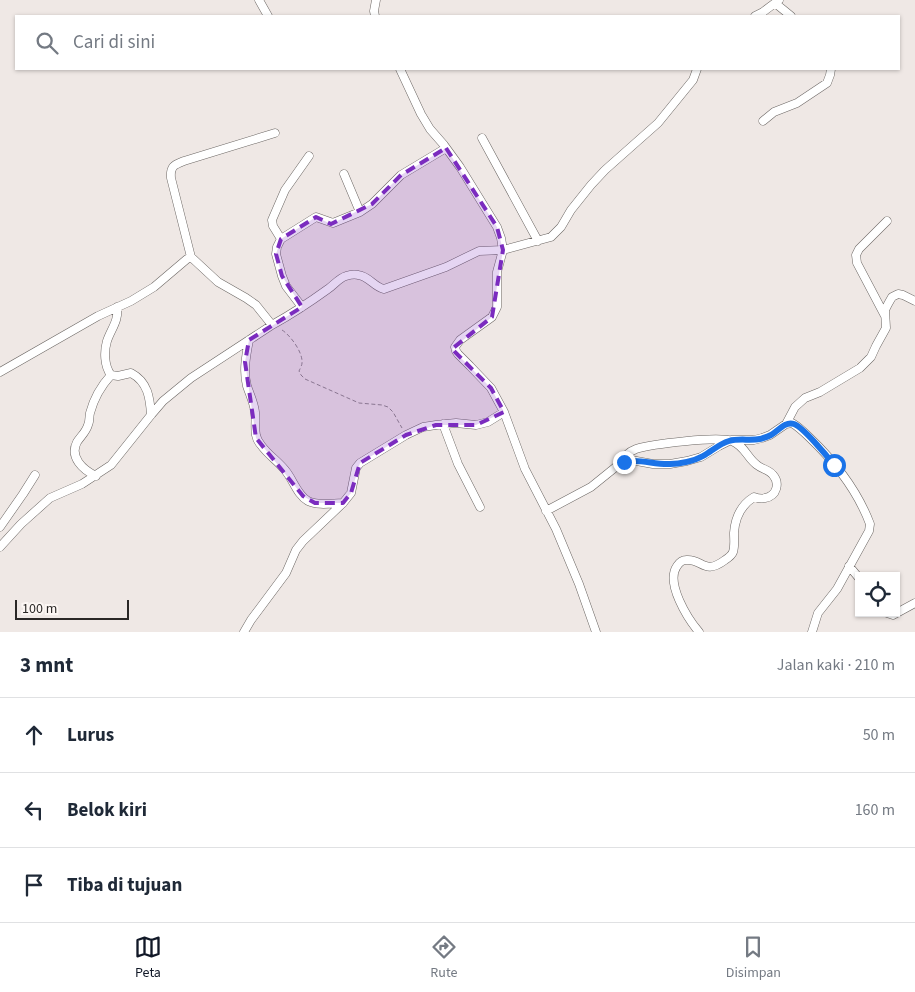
<!DOCTYPE html>
<html lang="id">
<meta charset="utf-8">
<style>
:root{--surface:#fff;--page:#f6f6f7;--text:#1f2937;--muted:#747a83;--line:#e0e1e3;--accent:#111827}
body{margin:0;font-family:"Source Sans 3",sans-serif;background:var(--page);color:var(--text)}
.controls{position:absolute;right:15px;bottom:15px;display:grid;overflow:hidden;border-radius:0px;box-shadow:0 1px 4px #0004}
.controls button{width:45px;height:45px;display:grid;place-items:center;padding:0;border:0;border-bottom:1px solid var(--line);background:var(--surface);color:var(--text);font:25px sans-serif}
.scale{position:absolute;left:15px;bottom:12px;width:114px;box-sizing:border-box;padding-left:5px;border:2px solid #2a2726;border-top:0;font-size:14px;line-height:18px;white-space:nowrap;color:#2a2726;-webkit-text-stroke:4px #fcf6f3;paint-order:stroke}
.stop{position:absolute;width:15px;height:15px;margin:-11px;border:4px solid #1a73e8;border-radius:50%;background:#fff}
.stop.end{background:#1a73e8;border-color:#fff;box-shadow:0 1px 5px #0008}
.list{margin:0;padding:0;list-style:none}
h2{display:flex;justify-content:space-between;align-items:center;height:65px;margin:0;padding:0 20px;font-size:21px}
h2 small{font-size:16px;font-weight:400;color:var(--muted)}
.list li{display:grid;grid-template-columns:32px 1fr auto;gap:15px;align-items:center;box-sizing:border-box;height:75px;padding:0 20px;border-top:1px solid var(--line)}
.list b{display:block;font-size:19px;white-space:nowrap}
.list em{font-size:16px;font-style:normal;color:var(--muted)}
.icon{flex:none;width:28px;height:28px;fill:none;stroke:currentColor;stroke-width:2;stroke-linecap:round;stroke-linejoin:round}
.map{position:relative;flex:none;width:915px;height:632px;overflow:hidden}
.search{position:absolute;background:var(--surface);box-shadow:0 1px 4px #0004;left:15px;right:15px;top:15px;height:55px;display:flex;align-items:center;gap:12px;box-sizing:border-box;padding:0 18px;border-radius:0px;color:var(--muted);font-size:19px}
.sheet{height:290px;background:var(--surface)}
nav{display:flex;justify-content:space-around;align-items:center;box-sizing:border-box;height:70px;border-top:1px solid var(--line);background:var(--surface);font-size:14px;color:var(--muted)}
nav a{display:grid;justify-items:center;gap:2px}
nav .on{color:var(--accent)}
.map>svg:first-child{display:block}
</style>
<div class="map">
<svg width="915" height="632" viewBox="0 0 915 632">
<rect width="100%" height="100%" fill="#efe8e5"/>
<g fill="none" stroke-linecap="round" stroke-linejoin="round">
<defs>
<path id="minor" d="M259 0 268 16
M775 3 791 16
M375 16 374 11 376 0
M755 16 763 12 779 0
M763 121 774 112 797 103 827 83 830 75 831 69
M482 138 538 241
M344 174 360 212
M281 239 316 217 333 223 360 212 372 204 401 175 446 148
M191 257 171 178C170 166 174 165 184 161L275 133
M117 307C119 321 111 329 107 341 104 351 104 366 111 375L118 376 131 373C148 382 150 398 151 415
M302 307 286 286 282 276 276 254 277 247 281 239 273 226 272 220 285 190 309 156
M885 316 857 263 856 255 859 249 887 221
M249 340C246 356 243 371 247 386 250 395 254 403 255 412 257 424 252 435 261 445 268 455 278 461 285 470 293 479 297 495 308 501 318 506 333 503 343 503
M0 372 98 316 131 301 154 287 187 259 191 257 218 282 246 298 256 305 272 325C292 314 310 302 328 289 334 285 339 278 346 276 349 275 355 274 358 275 369 276 374 287 384 289L446 267 479 251 503 250 551 237 561 227 571 210 591 185 605 170 658 123 693 80 697 69
M504 412 525 469 556 529 579 584 596 632
M443 424 458 464 480 507
M786 424 795 407 805 398 820 392 860 368 871 357 876 346 886 328 885 310 888 304 892 297 898 294 903 295 915 301
M619 464C624 457 628 452 636 449 652 444 718 436 732 441 745 446 747 458 757 465 762 469 769 470 773 475 780 483 777 496 765 498 761 499 757 498 754 497 741 505 735 518 734 533 734 539 735 546 733 552 732 555 728 558 725 560 704 576 702 558 686 560 682 560 679 563 677 566 665 583 688 619 699 632
M96 476C83 470 69 457 77 442 81 436 86 432 88 425 90 421 89 417 90 413 94 398 100 387 111 375
M546 511 591 487 617 466 624 462 631 460 653 464H670L687 461 701 457 719 446 731 440H754L762 438 770 435 786 424 792 423C799 427 805 433 810 438 835 462 858 492 870 524L869 531 837 589 818 613 812 632
M0 527 23 494 35 475
M0 547 21 524 50 498 82 484 111 465 151 415 163 401 191 378 272 325
M849 566 859 578
M887 613 893 615 915 603
M244 632 251 620 286 573 296 550 303 541 343 503 351 493 356 468 360 463 406 435 423 427 436 425 456 423 476 425 488 422 504 412 491 388 470 366 458 354 456 351 455 347 460 340 492 317 497 307V272L503 250 501 238 497 227 460 167 444 145 430 129 421 114 400 69"/>
</defs>
<use href="#minor" stroke="#6b6663" stroke-width="9"/>
<path stroke="#8d8886" stroke-width="1" stroke-dasharray="4 2.5" stroke-linecap="butt" d="M282 330C290 335 303 352 302 363 302 365 300 369 299 371L301 375 305 379 359 403 382 405 388 407 393 412 402 428"/>
<use href="#minor" stroke="#fff" stroke-width="8"/>
</g>
<g fill="none" stroke-linecap="round" stroke-linejoin="round">
<path stroke="#1a73e8" stroke-width="6" d="M624 462C638 458 655 465 670 464 680 464 694 461 703 456 712 451 719 444 729 441 739 438 750 441 760 439 763 438 767 437 771 435 778 431 785 421 794 424 803 427 827 456 834 465"/>
</g>
<path fill="#7b2cbf" fill-opacity="0.2" stroke="#7b2cbf" stroke-width="4" stroke-dasharray="10 6" stroke-linejoin="round" d="M446 148 497 227 503 250 492 317 452 349 491 388 504 412 476 425H436L406 435 360 463 351 493 343 503H315L303 496 256 438 245 362 249 340 302 307 282 276 276 254 281 239 316 217 331 224 372 204 401 175Z"/>
</svg>
<div class="controls">
<button><svg class="icon" aria-label="locate" viewBox="0 0 24 24"><circle cx="12" cy="12" r="6"/><path d="M12 2v4M12 18v4M2 12h4M18 12h4"/></svg></button>
</div>
<div class="scale">100 m</div>
<div class="stop" style="left:834px;top:465px"></div>
<div class="stop end" style="left:624px;top:462px"></div>
<div class="search"><svg class="icon" aria-label="search" viewBox="0 0 24 24"><circle cx="10" cy="10" r="6"/><path d="M15 15l6 6"/></svg>Cari di sini</div>
</div>
<section class="sheet">
<h2>3 mnt<small>Jalan kaki · 210 m</small></h2>
<ul class="list">
<li><svg class="icon" aria-label="ahead" viewBox="0 0 24 24"><path d="M12 20V5M6 11l6-6 6 6"/></svg><div><b>Lurus</b></div><em>50 m</em></li>
<li><svg class="icon" aria-label="left" viewBox="0 0 24 24"><path d="M17 20v-9H6M10 6l-5 5 5 5"/></svg><div><b>Belok kiri</b></div><em>160 m</em></li>
<li><svg class="icon" aria-label="arrive" viewBox="0 0 24 24"><path d="M6 21V4h12l-3 4 3 4H6"/></svg><div><b>Tiba di tujuan</b></div></li>
</ul>
</section>
<nav>
<a class="on"><svg class="icon" aria-label="map" viewBox="0 0 24 24"><path d="M3 6l6-2 6 2 6-2v14l-6 2-6-2-6 2zM9 4v14M15 6v14"/></svg>Peta</a>
<a><svg class="icon" aria-label="directions" viewBox="0 0 24 24"><path d="M12 3l9 9-9 9-9-9zM9 14v-3h6M13 9l2 2-2 2"/></svg>Rute</a>
<a><svg class="icon" aria-label="saved" viewBox="0 0 24 24"><path d="M7 4h10v16l-5-4-5 4z"/></svg>Disimpan</a>
</nav>
